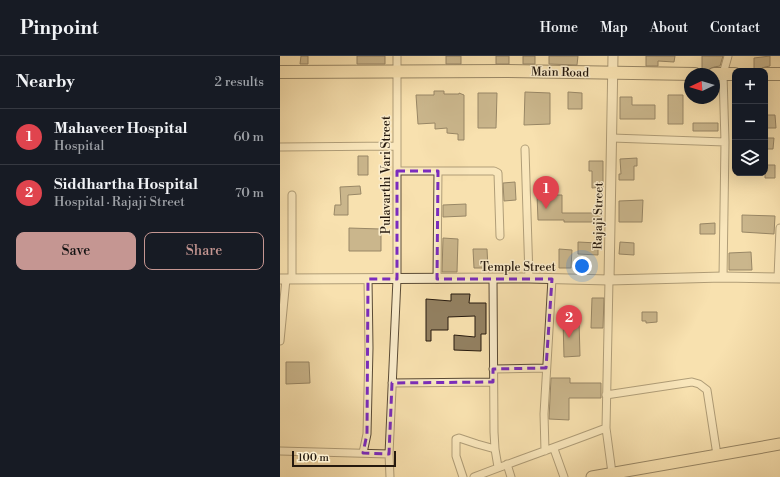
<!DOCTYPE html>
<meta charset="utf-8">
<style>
:root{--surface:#171b24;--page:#242831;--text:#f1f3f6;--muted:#9ea1a6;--line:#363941;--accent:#c59692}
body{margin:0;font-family:"Libre Bodoni",serif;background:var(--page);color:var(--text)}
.controls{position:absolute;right:12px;top:12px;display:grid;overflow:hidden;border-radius:8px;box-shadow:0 4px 16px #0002}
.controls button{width:36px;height:36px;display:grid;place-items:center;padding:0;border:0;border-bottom:1px solid var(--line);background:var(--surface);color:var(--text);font:20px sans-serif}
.compass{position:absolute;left:404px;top:12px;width:36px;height:36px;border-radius:50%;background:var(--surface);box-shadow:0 4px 16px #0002;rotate:266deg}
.scale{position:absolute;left:12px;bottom:10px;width:104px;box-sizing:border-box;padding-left:4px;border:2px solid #25190e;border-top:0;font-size:11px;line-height:14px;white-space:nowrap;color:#25190e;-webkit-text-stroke:3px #faeccb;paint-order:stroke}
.you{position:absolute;left:302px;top:210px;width:14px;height:14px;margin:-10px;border:3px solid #fff;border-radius:50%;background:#1a73e8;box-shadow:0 0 0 6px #1a73e833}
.badge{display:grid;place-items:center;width:26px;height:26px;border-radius:50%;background:var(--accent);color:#fff;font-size:13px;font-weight:700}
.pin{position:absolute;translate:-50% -33px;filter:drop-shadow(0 1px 2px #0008)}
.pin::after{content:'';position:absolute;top:21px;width:14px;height:12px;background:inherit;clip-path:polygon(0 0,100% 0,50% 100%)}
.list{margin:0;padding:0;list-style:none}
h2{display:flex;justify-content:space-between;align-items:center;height:52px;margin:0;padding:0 16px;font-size:17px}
h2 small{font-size:13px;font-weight:400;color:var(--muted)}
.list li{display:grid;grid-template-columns:26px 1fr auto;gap:12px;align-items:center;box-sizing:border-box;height:56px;padding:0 16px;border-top:1px solid var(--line)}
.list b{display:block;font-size:15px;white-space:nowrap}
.list p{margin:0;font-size:13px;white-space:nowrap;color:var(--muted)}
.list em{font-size:13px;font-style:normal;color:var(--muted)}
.actions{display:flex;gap:8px;padding:12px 16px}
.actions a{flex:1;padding:9px 0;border:1px solid var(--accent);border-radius:8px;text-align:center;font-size:14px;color:var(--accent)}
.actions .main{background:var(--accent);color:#111}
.icon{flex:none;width:22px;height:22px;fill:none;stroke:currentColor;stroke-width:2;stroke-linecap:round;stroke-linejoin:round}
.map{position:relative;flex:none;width:500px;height:421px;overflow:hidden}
header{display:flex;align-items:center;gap:24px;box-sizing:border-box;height:56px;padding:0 20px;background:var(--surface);border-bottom:1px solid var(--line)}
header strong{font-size:19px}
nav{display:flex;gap:22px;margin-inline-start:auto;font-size:14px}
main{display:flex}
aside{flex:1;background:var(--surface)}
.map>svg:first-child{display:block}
</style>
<header>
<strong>Pinpoint</strong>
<nav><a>Home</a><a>Map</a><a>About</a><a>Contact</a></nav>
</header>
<main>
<aside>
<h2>Nearby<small>2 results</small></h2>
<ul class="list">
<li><span class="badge" style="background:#e0444e">1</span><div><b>Mahaveer Hospital</b><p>Hospital</p></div><em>60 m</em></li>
<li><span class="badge" style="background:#e0444e">2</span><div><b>Siddhartha Hospital</b><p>Hospital · Rajaji Street</p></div><em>70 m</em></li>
</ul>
<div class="actions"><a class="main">Save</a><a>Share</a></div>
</aside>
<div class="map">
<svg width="500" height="421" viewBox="0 0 500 421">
<rect width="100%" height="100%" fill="#f8e1af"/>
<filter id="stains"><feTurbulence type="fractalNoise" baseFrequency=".005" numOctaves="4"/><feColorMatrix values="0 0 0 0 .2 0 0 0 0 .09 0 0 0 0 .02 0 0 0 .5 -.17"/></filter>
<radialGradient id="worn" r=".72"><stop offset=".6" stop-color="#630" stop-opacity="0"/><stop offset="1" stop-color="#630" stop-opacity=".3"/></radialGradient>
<path fill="#938162" stroke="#25190e" d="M21 0H28V8H20Z
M77 0H105V8H77Z
M166 0H181V8H166Z
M216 0H229V8H216Z
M243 0H255V8H243Z
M269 0H298L297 9 269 8Z
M366 0H395L394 6 378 5V10H366Z
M422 0H443L440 10 434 11 428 14H422Z
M490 0V10L485 11 478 14H474V2Z
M154 35H164V38H179V37L184 39V84H178V78L167 77V72L155 73V67L138 68 136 39H154Z
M245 36 270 37V68L244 69Z
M288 36 302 37V53H288Z
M198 37H217L216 72H198Z
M388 39H403V68H388Z
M340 41H352V49H375V63H340Z
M485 59H495L496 72H485Z
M413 67H438V75H413Z
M485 82H494L493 93H485Z
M78 100H88V119H78Z
M357 102V110H354V124H339V118H341L340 103Z
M309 105H323V131L312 132V115H309Z
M485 109H495V122H485Z
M235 126 236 144 224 145 223 127Z
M80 130 81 138 68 139V159H54L55 149H61L60 131Z
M257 139H282V157H322V166H284V164H258Z
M363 144 362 166H339V145Z
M186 148V160L163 161V149Z
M462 159 495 160 494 178 462 176Z
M435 167V178H420V168Z
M69 172 101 173V195H69Z
M163 182 178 183 177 216H162Z
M298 186 318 187V199L298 198Z
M340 186 354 187V199L339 198Z
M193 193H207L208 212H194Z
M279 193 292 194 291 212H279Z
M471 196 472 214H449V197Z
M171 238H190L189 247H206V278H201V295L174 294V279L195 281V260L168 261V274H151V285H146V243L171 245Z
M312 242H324L323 272H311Z
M362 256H377V266L366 267V265H362Z
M283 264H299L300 300 284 301Z
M6 306H29L30 327 6 328Z
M271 322H290V327H321V342H289V364L269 363Z"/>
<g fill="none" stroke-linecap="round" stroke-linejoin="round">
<defs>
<path id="minor" d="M332 82 445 86
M0 91 117 90
M245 93 249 222
M117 115H214L218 117 220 180
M12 139V223
M443 221 445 86 443 18 448 0
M498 222 500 172
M157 223 158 115
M213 223 214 376 215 393 218 411
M329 224 326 372 332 417
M0 285 6 223
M213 313 266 312
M112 327 213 326
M326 339 412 326 419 328 427 334 437 399
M274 393 284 421
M0 395 109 398
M265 395 264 358 272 223
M83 397 87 378 89 292 88 223
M227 408 231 421
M110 421 109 398 117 223V0
M183 421 176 400V383L179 382 197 388 215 393
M194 421C238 404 282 389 326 372"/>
<path id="tertiary" d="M0 223 249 222 329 224 443 221 500 222
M329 224 333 0"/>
<path id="primary" d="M312 421 500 388"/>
<path id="trunk" d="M0 16 225 15 415 18
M434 18H455
M485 18H500"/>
</defs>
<use href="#minor" stroke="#5a4b36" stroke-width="9"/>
<use href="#tertiary" stroke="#5a4b36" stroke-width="11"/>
<use href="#primary" stroke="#25190e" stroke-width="13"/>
<use href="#trunk" stroke="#25190e" stroke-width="14"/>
<use href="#minor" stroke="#faeccb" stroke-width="7"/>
<use href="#tertiary" stroke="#faeccb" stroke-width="9"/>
<use href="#primary" stroke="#f8e1af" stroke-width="11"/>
<use href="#trunk" stroke="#f8e1af" stroke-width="12"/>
</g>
<path d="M0 0H500V421H0ZM117 115H158L157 223H272L266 312 213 313V326L112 327 109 398 83 397 87 378 88 223H117Z" fill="#f8e1af" fill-opacity=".55" fill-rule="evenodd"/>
<path fill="none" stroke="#7b2cbf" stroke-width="3" stroke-dasharray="8 5" stroke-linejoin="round" d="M117 115H158L157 223H272L266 312 213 313V326L112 327 109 398 83 397 87 378 88 223H117Z"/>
<g text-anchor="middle" stroke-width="3" stroke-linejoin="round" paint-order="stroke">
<g font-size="12" fill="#25190e" stroke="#faeccb">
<text transform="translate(280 16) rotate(1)" y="4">Main Road</text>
<text transform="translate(106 119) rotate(-90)" y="4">Pulavarthi Vari Street</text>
<text transform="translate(318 160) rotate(-89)" y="4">Rajaji Street</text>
<text x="238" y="215">Temple Street</text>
</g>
</g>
<rect width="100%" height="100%" filter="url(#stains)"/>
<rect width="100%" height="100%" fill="url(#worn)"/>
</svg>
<div class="controls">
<button>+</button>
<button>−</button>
<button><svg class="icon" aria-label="layers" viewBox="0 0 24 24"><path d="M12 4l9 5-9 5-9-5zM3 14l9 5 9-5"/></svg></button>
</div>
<svg class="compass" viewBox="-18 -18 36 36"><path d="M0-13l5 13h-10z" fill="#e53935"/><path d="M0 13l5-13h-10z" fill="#9ea1a6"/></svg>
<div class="scale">100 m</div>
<div class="you"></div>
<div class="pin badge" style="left:266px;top:153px;background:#e0444e">1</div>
<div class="pin badge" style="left:289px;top:282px;background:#e0444e">2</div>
</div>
</main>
